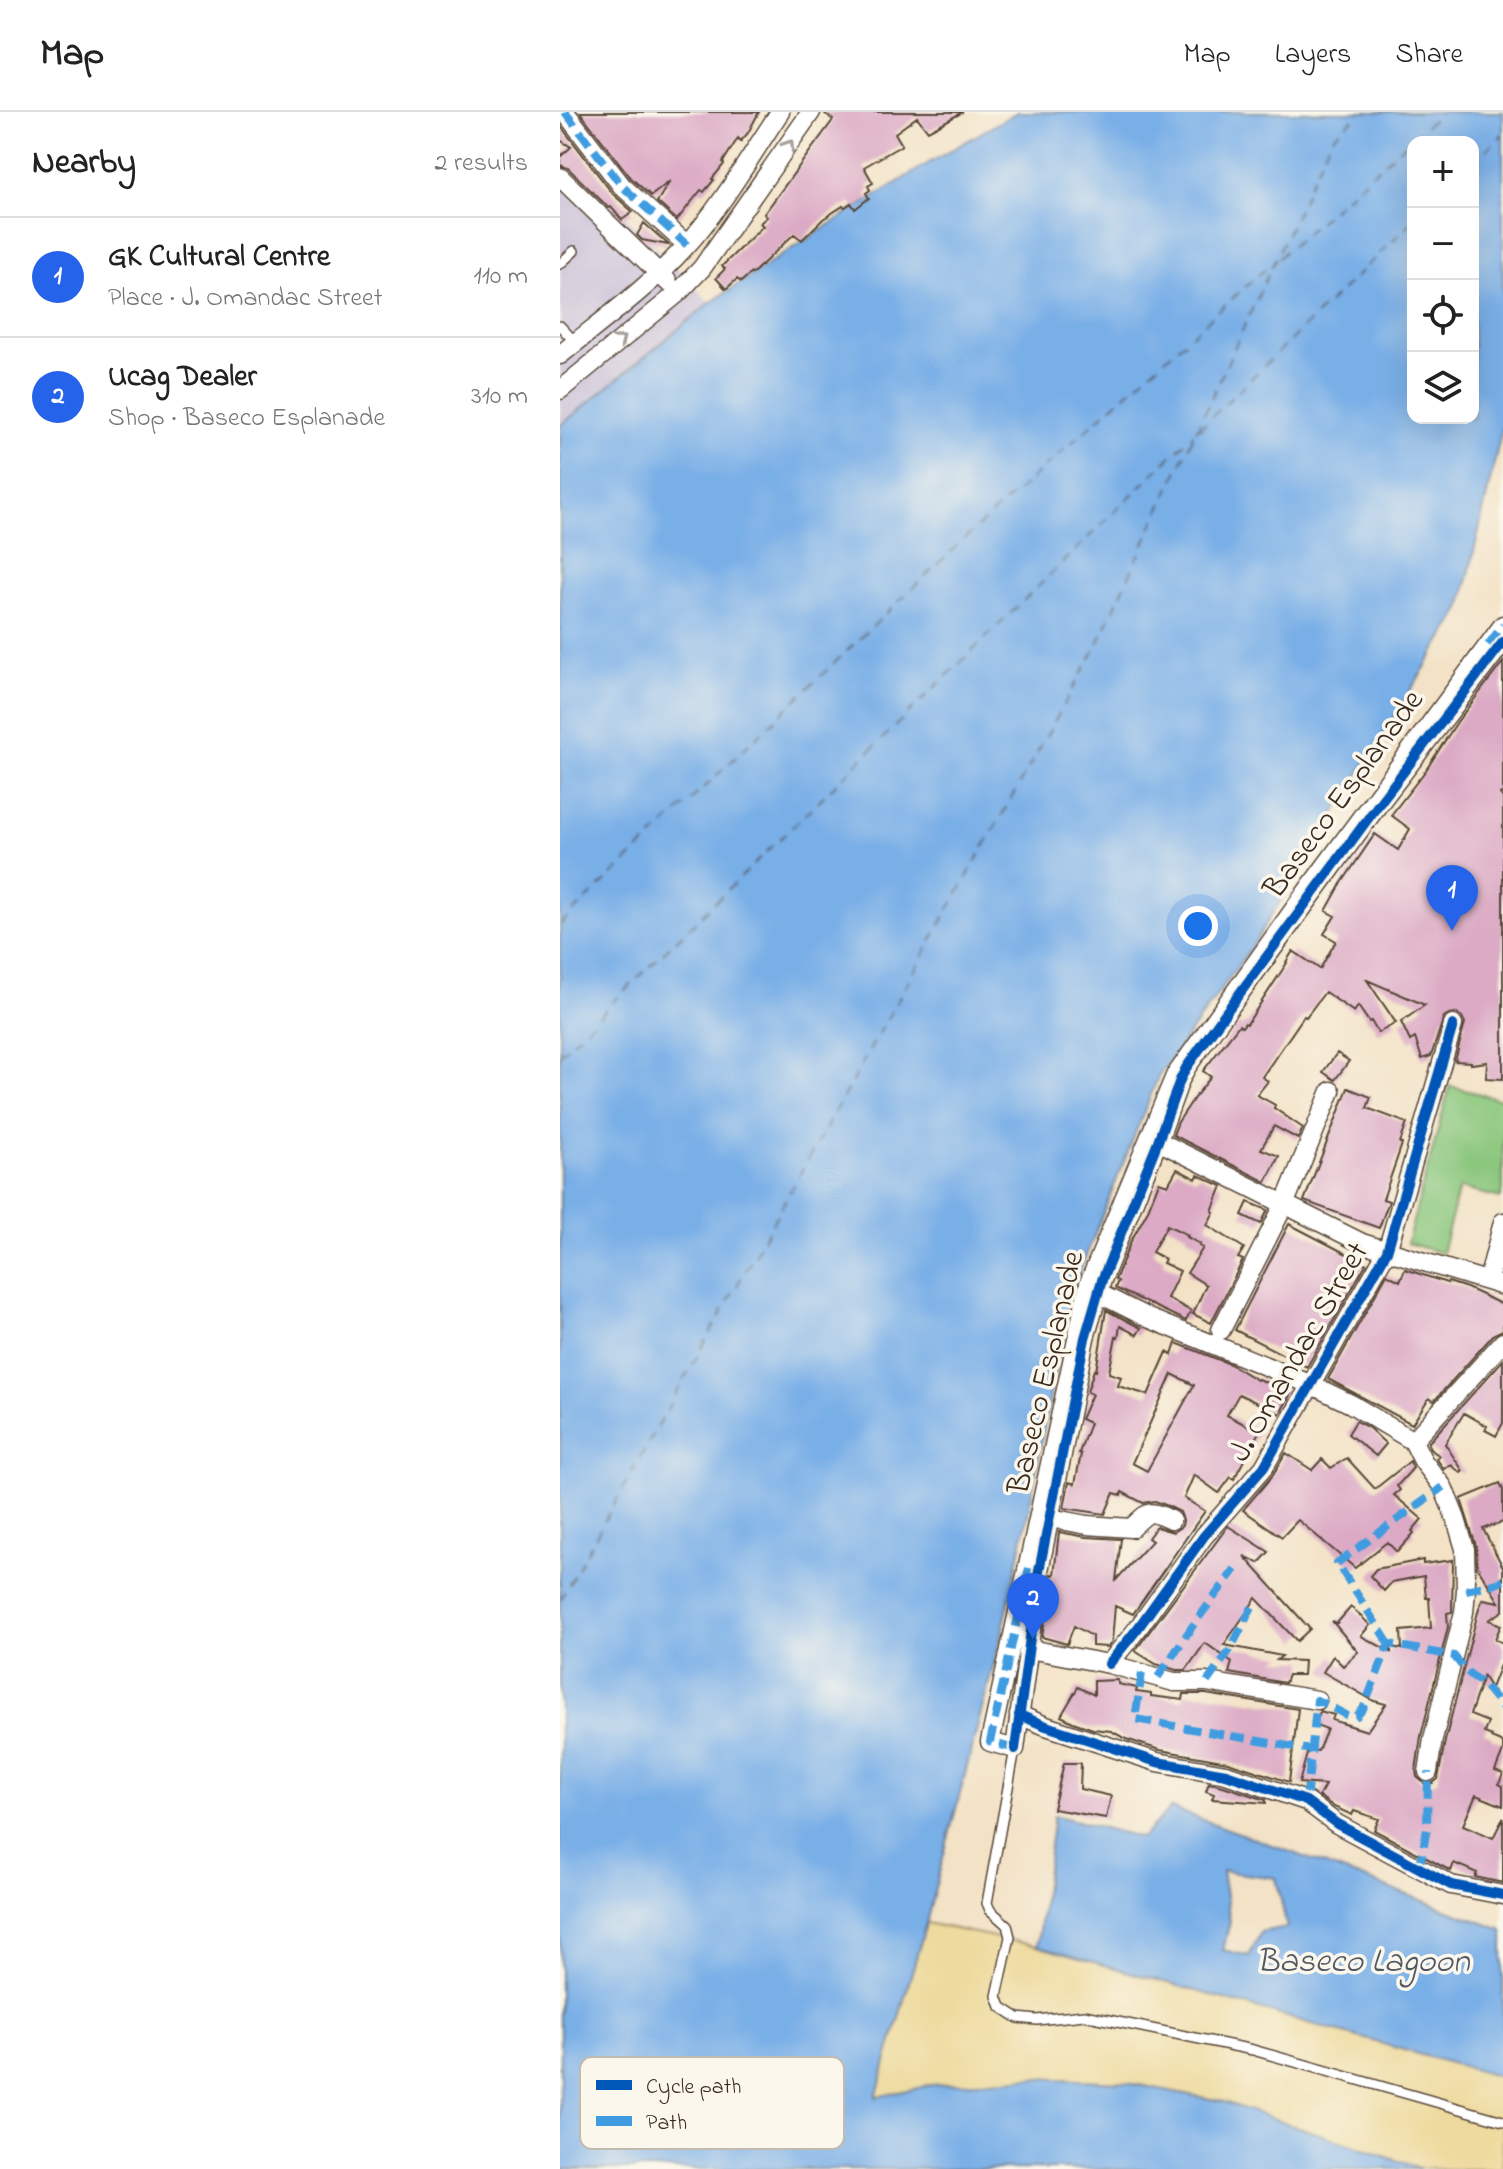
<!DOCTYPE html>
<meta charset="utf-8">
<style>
:root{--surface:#fff;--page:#f2f2f2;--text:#222;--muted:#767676;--line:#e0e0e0;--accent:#2563eb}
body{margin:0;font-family:"Indie Flower",sans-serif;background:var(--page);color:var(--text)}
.controls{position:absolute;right:24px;top:24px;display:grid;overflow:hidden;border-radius:16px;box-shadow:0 8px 32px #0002}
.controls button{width:72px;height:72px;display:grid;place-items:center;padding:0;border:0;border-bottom:2px solid var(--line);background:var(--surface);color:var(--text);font:40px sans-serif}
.you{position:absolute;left:638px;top:814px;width:28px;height:28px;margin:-20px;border:6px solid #fff;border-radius:50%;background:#1a73e8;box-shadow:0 0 0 12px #1a73e833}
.badge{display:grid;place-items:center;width:52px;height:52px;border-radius:50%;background:var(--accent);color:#fff;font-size:26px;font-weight:700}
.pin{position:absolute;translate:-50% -66px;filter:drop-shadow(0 2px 4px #0008)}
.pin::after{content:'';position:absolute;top:42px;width:28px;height:24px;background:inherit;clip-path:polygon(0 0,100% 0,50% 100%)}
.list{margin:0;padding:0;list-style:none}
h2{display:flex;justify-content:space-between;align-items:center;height:104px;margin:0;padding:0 32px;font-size:34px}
h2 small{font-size:26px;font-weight:400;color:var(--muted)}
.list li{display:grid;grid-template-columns:52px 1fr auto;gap:24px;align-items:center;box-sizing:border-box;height:120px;padding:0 32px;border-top:2px solid var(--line)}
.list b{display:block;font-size:30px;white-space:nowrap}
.list p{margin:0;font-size:26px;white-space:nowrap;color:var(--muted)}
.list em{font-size:26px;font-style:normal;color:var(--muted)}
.icon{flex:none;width:44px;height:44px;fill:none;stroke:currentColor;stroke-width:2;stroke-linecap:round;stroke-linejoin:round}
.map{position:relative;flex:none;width:943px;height:2057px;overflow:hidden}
header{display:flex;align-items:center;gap:48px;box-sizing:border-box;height:112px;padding:0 40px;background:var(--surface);border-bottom:2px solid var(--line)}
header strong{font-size:38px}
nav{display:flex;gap:44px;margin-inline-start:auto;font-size:28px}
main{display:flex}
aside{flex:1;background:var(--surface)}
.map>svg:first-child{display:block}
</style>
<header>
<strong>Map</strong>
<nav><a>Map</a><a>Layers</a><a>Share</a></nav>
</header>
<main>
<aside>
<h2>Nearby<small>2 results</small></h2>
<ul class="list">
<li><span class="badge">1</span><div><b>GK Cultural Centre</b><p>Place · J. Omandac Street</p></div><em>110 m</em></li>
<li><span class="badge">2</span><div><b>Ucag Dealer</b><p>Shop · Baseco Esplanade</p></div><em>310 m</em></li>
</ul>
</aside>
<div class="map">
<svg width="943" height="2057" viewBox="0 0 943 2057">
<rect width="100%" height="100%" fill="#fbf7ec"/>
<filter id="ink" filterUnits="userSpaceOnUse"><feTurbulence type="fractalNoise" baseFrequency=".0125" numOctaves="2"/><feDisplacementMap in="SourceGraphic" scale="16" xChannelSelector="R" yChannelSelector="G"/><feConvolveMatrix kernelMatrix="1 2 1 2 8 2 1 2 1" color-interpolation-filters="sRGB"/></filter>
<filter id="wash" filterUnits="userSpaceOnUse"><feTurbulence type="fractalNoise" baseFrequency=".006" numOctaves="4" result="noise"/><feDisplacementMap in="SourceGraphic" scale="32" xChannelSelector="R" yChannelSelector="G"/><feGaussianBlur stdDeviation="1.8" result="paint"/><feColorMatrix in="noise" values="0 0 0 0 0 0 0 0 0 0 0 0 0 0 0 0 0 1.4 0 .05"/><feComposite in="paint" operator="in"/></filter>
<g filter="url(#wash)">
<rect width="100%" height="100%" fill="#f3e2c6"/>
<path fill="#c9bfd7" d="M0 39 150 191 0 314Z"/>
<path fill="#89c67c" stroke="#62784d" stroke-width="2" d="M890 974 943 988V1077L941 1086 899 1076 882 1141 847 1131Z"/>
<path fill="#eeda9e" stroke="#94825e" stroke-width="2" d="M366 1811 477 1834 943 1966V2057H862L661 1989 563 1970 473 1966 316 1985Z"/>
<path fill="#79afe7" stroke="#5a6c82" stroke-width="2" fill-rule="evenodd" d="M457 0H943V312L901 497 693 833 598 965 518 1164 496 1253 468 1402 444 1513 366 1811 316 1985 371 1973 473 1966 563 1970 661 1989 862 2057H0V314L150 191 228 139 362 55ZM913 30V306H853V30Z
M611 1696 943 1818V1966L477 1834 494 1703 582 1726ZM662 1759 716 1766 727 1815 701 1820 689 1844 663 1838 670 1810Z"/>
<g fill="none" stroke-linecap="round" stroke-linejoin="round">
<path stroke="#515964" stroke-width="2" stroke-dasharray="10 8" stroke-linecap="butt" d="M913 51 943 22
M718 146 881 0
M639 317 853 109
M0 813 401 430 713 150
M0 942 634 322
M0 1488 536 536 771 26 801 0"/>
</g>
<g id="blocks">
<path fill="#dcaac5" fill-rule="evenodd" d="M20 0H199L188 21 181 29 178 26 163 50 164 52 152 67 154 68 144 80 141 78 117 108 97 90 110 69 91 84 71 66Z
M263 0H403L368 19 357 5 335 21 342 33 304 55 313 71 308 74 310 78 306 81 309 86 295 97 291 91 285 95 283 94 263 107 242 128 234 122 192 162 191 161 181 170 177 167 166 177 156 166 165 157 162 154 203 114 200 111 207 105 204 102 273 8Z
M0 13 53 82 73 100 62 108 51 95 49 96 8 56 0 53V45L11 35 0 28Z
M84 111 109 133 82 128 77 123Z
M943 550V680L940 682 943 686V967L926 966 927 950 911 952V950L895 949 905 911 902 905 896 901 889 902 884 905 871 944 862 947 855 926 850 929 841 910 865 893 807 868 836 911 818 921 811 909 809 910 798 894 794 900 765 880 746 905 744 904 702 965 708 969 697 983 715 993 714 996 743 1016 738 1027 714 1014 701 1037 719 1044 706 1070 613 1023 618 1010 634 986 651 965 643 959 679 913 682 915 685 911 687 912 727 851 726 850 733 839 760 857 776 829 764 822 775 804 766 799 781 772 815 722 838 738 850 717 831 703 866 658 897 610Z
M777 941 789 949 775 968 763 960Z
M788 976 811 985 807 996 847 1011 840 1031 842 1032 823 1087 829 1089 819 1116 744 1089Z
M617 1057 636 1067 638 1063 662 1074 652 1099 654 1100 647 1113 684 1136 678 1146 683 1148 651 1211 633 1202 646 1173 627 1161 643 1136 639 1134 640 1132 627 1125 628 1123 607 1113 592 1140 605 1147 603 1151 620 1159 607 1186 631 1199 626 1209 555 1176 558 1169 555 1168 571 1129 587 1100 599 1070 608 1073Z
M688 1090 708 1098 701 1112 682 1103Z
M729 1112 806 1152 747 1255 675 1218Z
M845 1157 887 1171 888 1170 907 1176 943 1193V1218L934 1222 874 1289 869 1286 852 1312 768 1267 827 1162 840 1169Z
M546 1198 581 1216 577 1223 560 1214 558 1225 556 1224 549 1261 561 1265 558 1274 588 1283 607 1240 612 1243 616 1231 670 1252 697 1268 698 1267 731 1281 720 1302 679 1282 667 1303 699 1320 674 1367 671 1365 659 1381 634 1363 624 1386 645 1399 573 1502 555 1494 552 1529 548 1535 532 1534V1524L514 1514 507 1532 482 1525 491 1462 494 1463 499 1420 526 1425 561 1427 556 1468 592 1429 588 1426 596 1415 613 1420 622 1414 623 1408 620 1400 608 1394 595 1389 583 1391 562 1380 561 1383 554 1381 545 1402 504 1396 509 1370 515 1372 521 1342 519 1341 530 1311 521 1307 532 1282 527 1280 534 1258 536 1259ZM612 1262 634 1273 587 1359 572 1351Z
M943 1248V1311L936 1324 925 1318 927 1314 904 1301 885 1332 903 1359 901 1361 891 1353 884 1357 876 1346 880 1344 870 1337 868 1331Z
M796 1309 809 1316 826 1332 816 1344 788 1322Z
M726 1341 752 1358 762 1347 771 1356 787 1346 815 1377 850 1349 853 1356 837 1374 840 1378 834 1383 862 1407 852 1419 854 1421 837 1440 827 1430 795 1456 738 1408 722 1425 683 1398 713 1363Z
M940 1371 943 1378V1410L923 1417 943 1455V1499L929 1508 941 1513 935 1527 943 1531V1545L931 1576 923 1564 910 1603 928 1610 924 1621 932 1624 931 1626 943 1631V1639L935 1659 943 1662 939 1672 943 1674V1694L916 1683 903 1713 933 1726 943 1706V1771L915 1765 917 1761 894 1751 891 1759 814 1718 819 1707 794 1699 792 1703 774 1695 759 1684 765 1673 739 1671 748 1638 758 1639 767 1617 756 1613 760 1599 774 1603 772 1608 807 1619 826 1592 814 1589 763 1560 773 1544 783 1554 798 1540 772 1509 777 1511 791 1495 810 1513 801 1524 831 1540V1535L842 1537 841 1519 871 1516 869 1486H866L864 1464 832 1470 824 1479 810 1464 816 1457 863 1448V1452L893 1448 892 1498V1500L887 1501 888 1515 861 1624 856 1658 857 1665 865 1672 873 1671 878 1667 885 1629 919 1496 923 1487 939 1490 917 1454 916 1434 901 1387Z
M668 1414 709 1440 699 1451 684 1444 750 1517 737 1529 696 1486 664 1533 722 1544 717 1548 744 1549 743 1563H728L725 1571 669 1561 672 1550 645 1531 626 1558H616L596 1552 575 1539Z
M558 1568V1572L577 1576 576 1580 591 1582V1584L623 1588 624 1582H646L738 1597 729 1670 668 1650 600 1638 566 1627 551 1619 533 1617 513 1610 501 1604 518 1575 534 1583V1569Z
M504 1651H521L520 1677 551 1684 546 1706 493 1697Z
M649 1671 663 1674 706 1688V1691L652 1687 654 1682 646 1679Z"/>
</g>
</g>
<g filter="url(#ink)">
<use href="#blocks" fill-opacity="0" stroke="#574637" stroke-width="2"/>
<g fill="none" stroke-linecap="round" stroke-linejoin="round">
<defs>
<path id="lane" d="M0 152 14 139
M0 214 15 230
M455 1637 427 1791 430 1798 447 1813 450 1825 437 1884 441 1895 458 1906 477 1908 524 1903 693 1938 943 2009"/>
<path id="street" d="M5 0 62 74 127 133
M0 65 108 170
M0 243C43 208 88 176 125 135 160 97 191 43 220 0
M0 278 118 181 142 156 251 0
M943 513 750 775 615 964 529 1171 430 1630 455 1637 479 1459 525 1226 542 1168 598 1029 620 968 626 956 658 911 818 693 943 530
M598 1029 802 1131 943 1174
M928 1169 943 1110
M538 1181 588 1206 752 1273 791 1292 853 1329 863 1349 883 1375 896 1407 905 1437 906 1478 904 1500 873 1627 868 1660
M661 1218 724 1093 771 979
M853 1329 943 1230
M490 1406 527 1413 571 1416C590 1399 587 1397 611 1408
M469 1537 549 1552 614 1570H647L757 1588
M549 1552 578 1516 644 1424 704 1355 827 1139 893 913
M459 1603 486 1614 597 1650 666 1662 746 1689 777 1712 891 1773 943 1783"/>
</defs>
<use href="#lane" stroke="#574637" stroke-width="12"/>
<use href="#street" stroke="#574637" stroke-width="21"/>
<use href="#lane" stroke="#fff" stroke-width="9"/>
<use href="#street" stroke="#fff" stroke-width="18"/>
<path stroke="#3f9ce0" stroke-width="8" stroke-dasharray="16 8" stroke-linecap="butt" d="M5 0 62 74 127 133
M928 533 943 513
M906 1478 938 1471 943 1468
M829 1532 777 1451 883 1375
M582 1561 575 1607 751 1638
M598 1565 634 1512 675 1457
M647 1570 670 1538 692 1495
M455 1637 430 1630 469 1456
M746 1689 757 1588 790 1605 797 1604 803 1597 829 1532 894 1544 905 1558 926 1575 943 1596
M859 1757 867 1717 868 1660"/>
<defs>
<path id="cycleway" d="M549 1552 578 1516 644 1424 704 1355 827 1139 893 913
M459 1603 486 1614 597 1650 666 1662 746 1689 777 1712 891 1773 943 1783
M455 1637 479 1459 525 1226 542 1168 598 1029 620 968 626 956 658 911 818 693 943 530"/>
</defs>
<use href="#cycleway" stroke="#fbf7ec" stroke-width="15"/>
<use href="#cycleway" stroke="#0057b8" stroke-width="10"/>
</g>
<defs><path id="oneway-chevron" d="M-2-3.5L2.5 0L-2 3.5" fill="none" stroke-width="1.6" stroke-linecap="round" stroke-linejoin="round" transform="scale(2)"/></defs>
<g stroke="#a79f9a">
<use href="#oneway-chevron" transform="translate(229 33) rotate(-56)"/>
<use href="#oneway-chevron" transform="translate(60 228) rotate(-39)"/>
</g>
</g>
<g text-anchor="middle" stroke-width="7" stroke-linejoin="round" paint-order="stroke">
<g font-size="32" fill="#3b2a1e" stroke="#fbf7ec">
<text transform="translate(782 681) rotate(-54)" y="11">Baseco Esplanade</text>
<text transform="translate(737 1239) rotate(-60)" y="11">J. Omandac Street</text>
<text transform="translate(484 1260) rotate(-77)" y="11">Baseco Esplanade</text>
</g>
<g font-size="34" font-style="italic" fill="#515964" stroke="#fbf7ec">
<text x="803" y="1859">Baseco Lagoon</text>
</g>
</g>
<rect x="20" y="1945" width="264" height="92" rx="12" fill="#fbf7ec" stroke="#c1baae" stroke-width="2"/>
<rect x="36" y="1968" width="36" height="10" fill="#0057b8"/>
<rect x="36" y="2004" width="36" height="10" fill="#3f9ce0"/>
<g font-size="22" fill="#3b2a1e">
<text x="86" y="1981">Cycle path</text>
<text x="86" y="2017">Path</text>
</g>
</svg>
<div class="controls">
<button>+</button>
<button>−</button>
<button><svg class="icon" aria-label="locate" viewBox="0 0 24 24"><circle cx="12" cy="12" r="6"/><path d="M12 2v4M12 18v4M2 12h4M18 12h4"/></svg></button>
<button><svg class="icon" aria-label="layers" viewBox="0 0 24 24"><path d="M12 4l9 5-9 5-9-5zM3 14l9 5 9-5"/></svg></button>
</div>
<div class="you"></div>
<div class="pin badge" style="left:892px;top:819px">1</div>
<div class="pin badge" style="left:473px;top:1527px">2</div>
</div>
</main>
